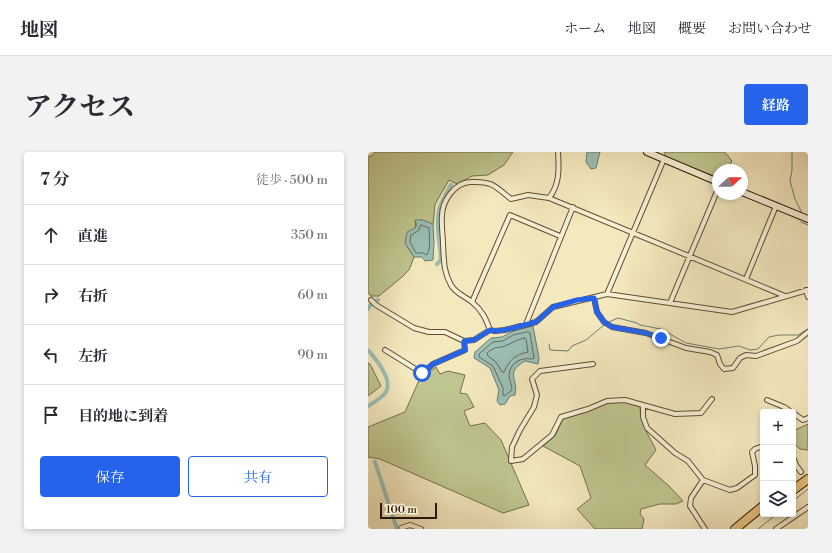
<!DOCTYPE html>
<html lang="ja">
<meta charset="utf-8">
<style>
:root{--surface:#fff;--page:#f2f2f3;--text:#2b2b33;--muted:#7c7c81;--line:#e1e1e2;--accent:#2563eb}
body{margin:0;font-family:"Libre Bodoni","Noto Serif JP",serif;background:var(--page);color:var(--text)}
.controls{position:absolute;right:12px;bottom:12px;display:grid;overflow:hidden;border-radius:4px;box-shadow:0 2px 6px #0003}
.controls button{width:36px;height:36px;display:grid;place-items:center;padding:0;border:0;border-bottom:1px solid var(--line);background:var(--surface);color:var(--text);font:20px sans-serif}
.compass{position:absolute;left:344px;top:12px;width:36px;height:36px;border-radius:50%;background:var(--surface);box-shadow:0 2px 6px #0003;rotate:69deg}
.scale{position:absolute;left:12px;bottom:10px;width:57px;box-sizing:border-box;padding-left:4px;border:2px solid #2b1a03;border-top:0;font-size:11px;line-height:14px;white-space:nowrap;color:#2b1a03;-webkit-text-stroke:3px #f7f0d5;paint-order:stroke}
.stop{position:absolute;width:12px;height:12px;margin:-9px;border:3px solid #2563eb;border-radius:50%;background:#fff}
.stop.end{background:#2563eb;border-color:#fff;box-shadow:0 1px 4px #0008}
.list{margin:0;padding:0;list-style:none}
h2{display:flex;justify-content:space-between;align-items:center;height:52px;margin:0;padding:0 16px;font-size:17px}
h2 small{font-size:13px;font-weight:400;color:var(--muted)}
.list li{display:grid;grid-template-columns:26px 1fr auto;gap:12px;align-items:center;box-sizing:border-box;height:60px;padding:0 16px;border-top:1px solid var(--line)}
.list b{display:block;font-size:15px;white-space:nowrap}
.list em{font-size:13px;font-style:normal;color:var(--muted)}
.actions{display:flex;gap:8px;padding:12px 16px}
.actions a{flex:1;padding:9px 0;border:1px solid var(--accent);border-radius:4px;text-align:center;font-size:14px;color:var(--accent)}
.actions .main{background:var(--accent);color:#fff}
.icon{flex:none;width:22px;height:22px;fill:none;stroke:currentColor;stroke-width:2;stroke-linecap:round;stroke-linejoin:round}
.map{position:relative;flex:none;width:440px;height:377px;overflow:hidden;border-radius:4px}
header{display:flex;align-items:center;gap:24px;box-sizing:border-box;height:56px;padding:0 20px;background:var(--surface);border-bottom:1px solid var(--line)}
header strong{font-size:19px}
nav{display:flex;gap:22px;margin-inline-start:auto;font-size:14px}
.intro{display:flex;align-items:center;justify-content:space-between;box-sizing:border-box;height:96px;padding:0 24px}
h1{margin:0;font-size:28px}
.button{padding:10px 18px;border-radius:4px;background:var(--accent);color:#fff;font-size:14px;font-weight:700}
main{display:flex;gap:24px;padding:0 24px}
aside{flex:1;background:var(--surface);border-radius:4px;box-shadow:0 2px 6px #0003}
.map>svg:first-child{display:block}
</style>
<header>
<strong>地図</strong>
<nav><a>ホーム</a><a>地図</a><a>概要</a><a>お問い合わせ</a></nav>
</header>
<div class="intro"><h1>アクセス</h1><a class="button">経路</a></div>
<main>
<aside>
<h2>7 分<small>徒歩 · 500 m</small></h2>
<ul class="list">
<li><svg class="icon" aria-label="ahead" viewBox="0 0 24 24"><path d="M12 20V5M6 11l6-6 6 6"/></svg><div><b>直進</b></div><em>350 m</em></li>
<li><svg class="icon" aria-label="right" viewBox="0 0 24 24"><path d="M7 20v-9h11M14 6l5 5-5 5"/></svg><div><b>右折</b></div><em>60 m</em></li>
<li><svg class="icon" aria-label="left" viewBox="0 0 24 24"><path d="M17 20v-9H6M10 6l-5 5 5 5"/></svg><div><b>左折</b></div><em>90 m</em></li>
<li><svg class="icon" aria-label="arrive" viewBox="0 0 24 24"><path d="M6 21V4h12l-3 4 3 4H6"/></svg><div><b>目的地に到着</b></div></li>
</ul>
<div class="actions"><a class="main">保存</a><a>共有</a></div>
</aside>
<div class="map">
<svg width="440" height="377" viewBox="0 0 440 377">
<rect width="100%" height="100%" fill="#f3e8be"/>
<filter id="stains"><feTurbulence type="fractalNoise" baseFrequency=".005" numOctaves="4"/><feColorMatrix values="0 0 0 0 .2 0 0 0 0 .09 0 0 0 0 .02 0 0 0 .5 -.17"/></filter>
<radialGradient id="worn" r=".72"><stop offset=".6" stop-color="#630" stop-opacity="0"/><stop offset="1" stop-color="#630" stop-opacity=".3"/></radialGradient>
<path fill="#bfc58f" stroke="#757049" d="M7 0H145L136 13 120 23 104 24 89 32 81 28 67 52 65 72 54 68 47 69C50 77 42 85 37 91L46 105 41 118 34 125 11 144H3L0 141V5L5 3Z
M296 0H357L364 9 359 18H350V26L298 5Z
M0 211 2 212 13 234 0 244Z
M68 215 72 222 80 219 97 223 92 241 99 242 106 255 96 259 102 274 117 271 133 288 161 353 135 361 12 307 0 305V275L37 260 52 226Z
M258 250 272 255C272 271 281 284 288 298L277 313 301 334 315 349 308 352H292L273 357 272 362 276 367 274 377H227L209 357 223 346 212 314 175 294 187 284 195 267 221 259 240 251Z
M440 272V298L432 297 425 291V279Z"/>
<path fill="#9cbfb6" stroke="#6f7d6e" d="M219 0H232L228 16 223 17 218 10Z
M47 68H54L65 72 66 91 65 108 57 109 54 105H46L37 91 39 80 47 76 49 73Z
M165 174 171 206 170 212 157 209C136 222 151 226 147 243L142 244 137 252 132 253 129 249 131 238 122 216 106 206 107 200 123 186 134 185 143 180Z"/>
<g fill="none" stroke-linecap="round" stroke-linejoin="round">
<path stroke="#646c5c" stroke-width="1" d="M53 73 61 76C61 84 63 96 59 103L55 101H48L42 90 43 83 50 79Z
M160 180 162 181 166 206 164 207C154 205 142 210 141 223 141 228 144 233 144 238L136 244 135 242V236L125 214 111 205V202L125 190 135 189 145 183Z
M156 186 158 187 160 200C147 203 142 207 136 220H134L128 210 120 204 119 201C129 193 128 197 137 194 144 191 148 188 156 186Z"/>
<path stroke="#6f7d6e" stroke-width="1" d="M424 0V18L422 29 427 47 434 61
M433 70 440 73
M241 170 250 166 269 171 272 173 293 177 318 191 351 197 371 194 382 198 390 197 401 185 411 183H430L440 177
M181 192 182 198 200 199 204 194 218 188 236 173
M425 349 440 337
M390 377 409 362"/>
<path stroke="#9cbfb6" stroke-width="4" d="M69 112 73 108C72 92 67 71 72 55 75 47 79 40 83 33
M0 157 1 154 10 148
M0 198C8 207 25 227 18 240 14 246 5 251 0 254
M7 310 29 377"/>
<defs>
<path id="minor" d="M181 46C192 32 191 17 190 0
M378 127 408 54
M438 138 440 145
M239 142 296 7
M226 146 229 160 236 170 244 175 278 181 318 196 342 200 349 203 352 212 356 217 365 216 372 206 378 203 388 204 429 189 440 180
M3 148 8 153 46 176 61 180H77L96 189 106 188 122 178 127 179 137 178 168 170 185 155 239 142 364 160 440 138
M104 150 142 63 192 84
M302 151 350 37
M158 172 205 55
M122 178C118 167 114 158 104 150 97 144 88 142 83 133 75 119 76 107 75 92 75 83 73 73 74 64 74 49 87 30 103 30 124 29 127 34 143 47L160 43 181 46 417 144
M17 198 54 221 65 212 97 198 96 189
M225 212 172 219 164 227 169 243 166 255 152 278 144 295 143 309 155 307 184 283 193 265 220 257 239 249 257 248 307 262 333 261 344 247
M399 248 416 255 423 260
M275 253V265L279 276 307 301 320 309 335 328 362 338 369 336 387 323V314L384 300 387 297 395 294
M425 261 435 268 440 266
M425 305 428 313 433 320
M335 328 323 346 322 354 337 377
M33 376 42 373 53 377
M408 377 440 355"/>
<path id="secondary" d="M279 0 350 30
M374 40 440 67"/>
<path id="motorway" d="M425 338 440 327
M367 377 395 354"/>
</defs>
<use href="#minor" stroke="#5d4e32" stroke-width="6"/>
<use href="#secondary" stroke="#2b1a03" stroke-width="8"/>
<use href="#motorway" stroke="#2b1a03" stroke-width="10"/>
<use href="#minor" stroke="#f7f0d5" stroke-width="4"/>
<use href="#secondary" stroke="#f7f0d5" stroke-width="6"/>
<use href="#motorway" stroke="#eac47f" stroke-width="8"/>
</g>
<g fill="none" stroke-linecap="round" stroke-linejoin="round">
<path stroke="#2563eb" stroke-width="5" d="M54 221 65 212 97 198 96 189 106 188 122 178 127 179 137 178 168 170 185 155 209 148 226 146 229 160 236 170 244 175 278 181 293 186"/>
</g>
<rect width="100%" height="100%" filter="url(#stains)"/>
<rect width="100%" height="100%" fill="url(#worn)"/>
</svg>
<div class="controls">
<button>+</button>
<button>−</button>
<button><svg class="icon" aria-label="layers" viewBox="0 0 24 24"><path d="M12 4l9 5-9 5-9-5zM3 14l9 5 9-5"/></svg></button>
</div>
<svg class="compass" viewBox="-18 -18 36 36"><path d="M0-13l5 13h-10z" fill="#e53935"/><path d="M0 13l5-13h-10z" fill="#7c7c81"/></svg>
<div class="scale">100 m</div>
<div class="stop" style="left:54px;top:221px"></div>
<div class="stop end" style="left:293px;top:186px"></div>
</div>
</main>
